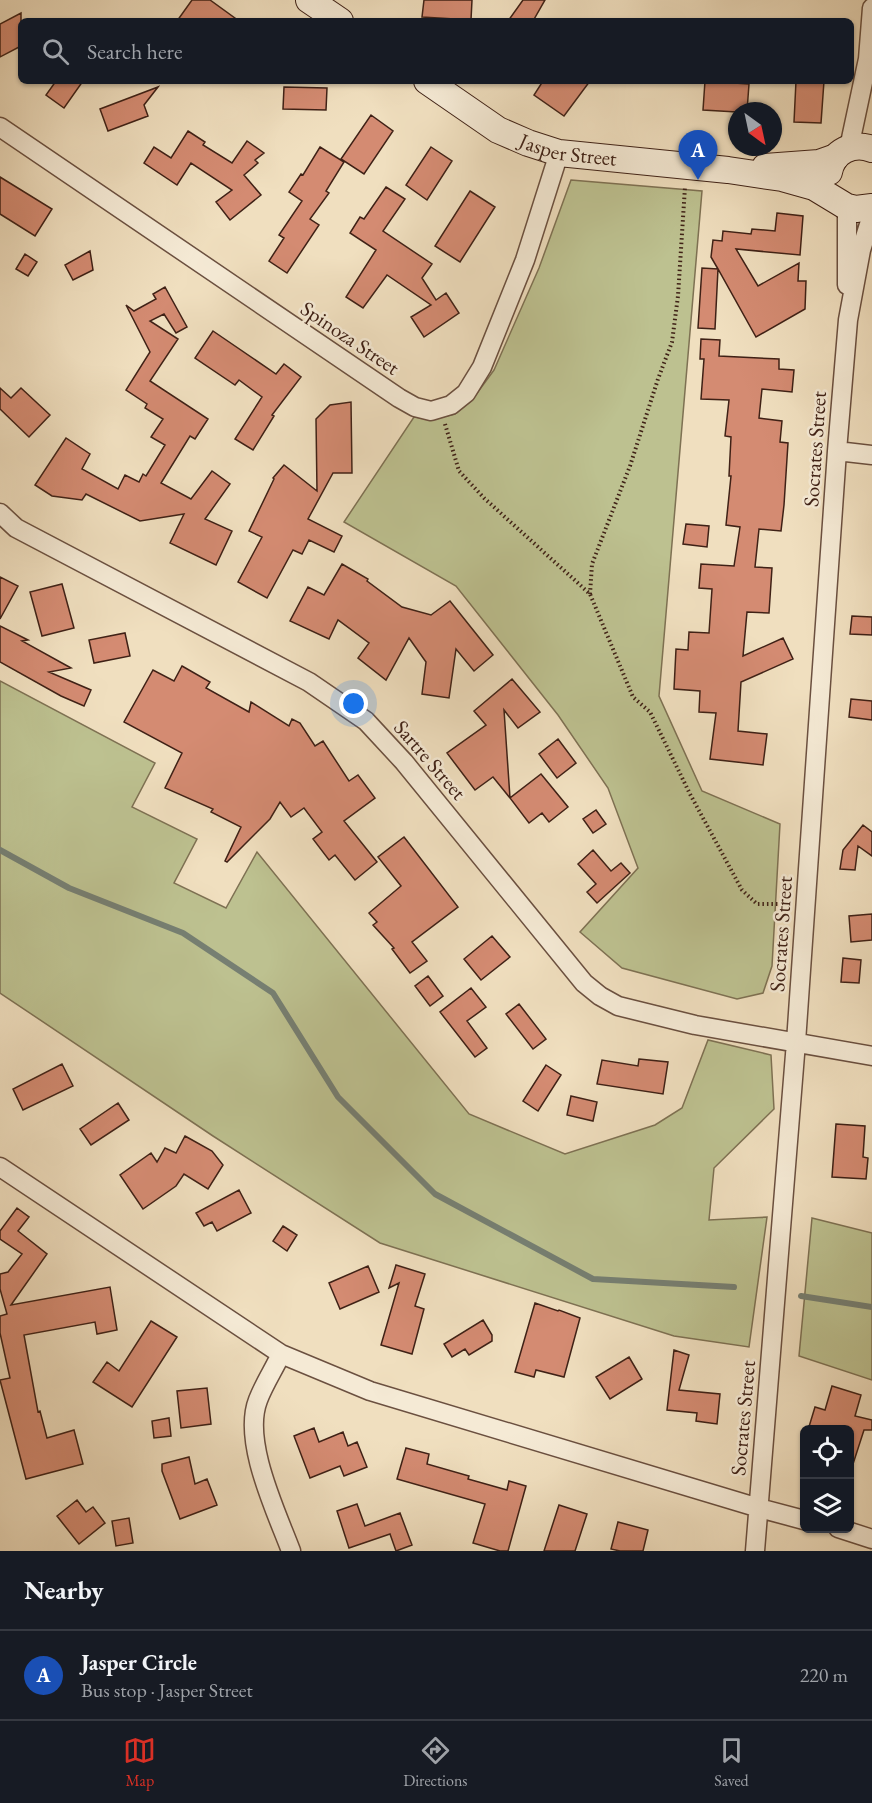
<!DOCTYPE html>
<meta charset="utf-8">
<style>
:root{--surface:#171b24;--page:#242831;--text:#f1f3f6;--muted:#9ea1a6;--line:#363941;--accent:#d93025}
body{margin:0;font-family:"EB Garamond",serif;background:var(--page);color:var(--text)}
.controls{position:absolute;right:18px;bottom:18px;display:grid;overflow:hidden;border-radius:9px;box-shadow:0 2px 4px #0004}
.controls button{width:54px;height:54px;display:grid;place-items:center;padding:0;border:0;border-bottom:2px solid var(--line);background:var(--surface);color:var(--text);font:30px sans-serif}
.compass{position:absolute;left:728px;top:102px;width:54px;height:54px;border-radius:50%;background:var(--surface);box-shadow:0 2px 4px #0004;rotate:147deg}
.you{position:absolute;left:354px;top:704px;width:21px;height:21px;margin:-15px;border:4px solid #fff;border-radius:50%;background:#1a73e8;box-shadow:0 0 0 9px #1a73e833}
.badge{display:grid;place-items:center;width:39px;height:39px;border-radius:50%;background:var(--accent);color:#fff;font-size:20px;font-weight:700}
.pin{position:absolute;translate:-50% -50px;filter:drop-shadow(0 2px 3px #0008)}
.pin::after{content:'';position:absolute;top:32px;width:21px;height:18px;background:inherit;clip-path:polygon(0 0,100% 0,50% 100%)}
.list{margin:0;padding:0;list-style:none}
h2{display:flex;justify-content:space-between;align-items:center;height:78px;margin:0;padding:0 24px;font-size:26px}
h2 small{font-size:20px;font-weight:400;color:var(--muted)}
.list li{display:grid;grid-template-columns:39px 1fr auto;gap:18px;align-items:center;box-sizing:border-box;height:90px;padding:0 24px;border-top:2px solid var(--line)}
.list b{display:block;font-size:22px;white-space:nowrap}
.list p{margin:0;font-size:20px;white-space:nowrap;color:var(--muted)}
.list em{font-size:20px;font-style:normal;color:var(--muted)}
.icon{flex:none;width:33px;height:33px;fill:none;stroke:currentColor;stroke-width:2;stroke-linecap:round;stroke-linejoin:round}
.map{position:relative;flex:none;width:872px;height:1551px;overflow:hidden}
.search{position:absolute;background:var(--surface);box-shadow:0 2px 4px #0004;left:18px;right:18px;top:18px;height:66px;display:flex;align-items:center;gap:15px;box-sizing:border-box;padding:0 21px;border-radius:9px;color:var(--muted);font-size:22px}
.sheet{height:168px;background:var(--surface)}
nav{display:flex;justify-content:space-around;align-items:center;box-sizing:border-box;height:84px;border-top:2px solid var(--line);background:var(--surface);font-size:16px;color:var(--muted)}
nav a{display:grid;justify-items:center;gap:3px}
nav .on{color:var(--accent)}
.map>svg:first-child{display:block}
</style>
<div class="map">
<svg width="872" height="1551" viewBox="0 0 872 1551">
<rect width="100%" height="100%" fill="#f0dfbf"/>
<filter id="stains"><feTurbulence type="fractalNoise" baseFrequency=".00333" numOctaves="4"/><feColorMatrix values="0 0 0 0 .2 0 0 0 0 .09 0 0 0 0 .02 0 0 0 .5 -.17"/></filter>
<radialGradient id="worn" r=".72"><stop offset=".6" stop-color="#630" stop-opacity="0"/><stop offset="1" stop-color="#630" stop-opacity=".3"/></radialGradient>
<path fill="#bdc190" stroke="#7e7153" stroke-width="1.5" d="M571 180 702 191 659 696 702 791 780 824 772 966 763 993 737 999 622 968 580 932 638 868 608 788 558 715 456 586 344 522 414 417 433 419 455 414 472 400 494 370 539 268Z
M0 681 155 763 132 807 197 839 174 883 226 908 257 852 469 1114 565 1154 655 1125 682 1108 708 1040 771 1055 774 1109 714 1168 709 1220 767 1217 749 1347 674 1336 380 1243 213 1136 0 993Z
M812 1218 872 1233V1380L799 1356Z"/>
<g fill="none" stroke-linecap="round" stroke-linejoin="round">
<path stroke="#767f72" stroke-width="6" d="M0 850 69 888 183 933 273 993 338 1097 435 1194 593 1279 734 1287
M801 1296 872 1307"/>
</g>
<path fill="#d48b72" stroke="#3f2116" stroke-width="1.5" d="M192 0H210L239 21H177Z
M424 0H472L471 20 422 17Z
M523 0H545L533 21H508Z
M21 13V46L0 57V24Z
M56 81H83L64 108 46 95Z
M543 81H590L564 116 534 95Z
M705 81 749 84 747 111 737 112 703 110Z
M796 81H824L821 123 794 122Z
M158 87 144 105 148 116 108 131 100 109Z
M284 87 327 88 326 110 283 109Z
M371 115 393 131 364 174 341 159Z
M188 131 205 142 203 145 232 163 247 141 264 153 255 160 258 163 244 175 261 195 230 220 216 202 232 190 191 163 177 185 144 163 154 147 171 158Z
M320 147 344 162 326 191 329 193 310 219 319 225 287 273 269 261 284 238 279 235 302 201 289 192 301 174 303 175Z
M431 147 452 161 427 200 406 185Z
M0 177 52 209 35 236 0 214Z
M386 187 405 199 383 231 432 264 422 278 436 300 446 293 459 313 424 337 411 317 431 305 387 275 363 308 346 297 376 250 350 233 360 217 364 219Z
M470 191 495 207 460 262 435 246Z
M777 213 803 216 800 255 736 249 758 286 799 263 798 281H806L805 309 756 337 718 269 715 329 698 328 702 268 718 269 711 257 713 240 722 241 723 231 751 234 752 229 775 231Z
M90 251 93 270 73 280 65 265Z
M25 254 37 262 28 276 16 269Z
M165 287 187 327 176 333 164 314 150 321 178 339 150 381 208 419 195 439 190 436 161 483 191 499 212 471 230 484 205 519 232 531 216 565 170 543 184 514 140 521 86 494 82 500 52 496 35 485 66 438 90 454 82 469 118 489 125 475 139 482 143 474 146 476 165 445 151 437 163 419 145 408 147 404 126 390 150 352 126 305 134 311 156 299 153 294Z
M213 331 276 374 284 364 301 377 272 415 274 416 253 450 235 439 262 397 239 380 235 385 195 358Z
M701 339 720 340 719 356 779 359V369L794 370 792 392 762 389 759 418 782 421 780 442 788 443 784 505 781 531 759 529 755 567 772 568 769 613 747 612 743 656 783 638 793 659 741 682 738 731 767 734 763 765 710 759 716 713 699 712 700 691 674 689 676 649 688 650 689 632 709 633 712 589 699 588 701 564 734 566 740 527 726 525 731 476H729L731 437 725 436 729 400 701 399 704 359H700Z
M0 388 11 398 21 388 50 415 29 437 0 409Z
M351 402 352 473H333L308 519 342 536 334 552 309 540 302 554 293 550 267 598 238 582 262 537 249 531 274 479 273 478 284 465 317 491 316 419 330 405Z
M686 524 709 526 707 547 683 544Z
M342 564 368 579 367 581 402 607 431 615 450 601 493 655 474 671 456 649 449 698 422 694 426 662 409 638 386 680 358 658 369 643 338 620 329 639 290 621 308 587 324 595Z
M0 577 18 586 0 619Z
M62 584 74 628 42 636 30 592Z
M852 616 872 617V635L850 634Z
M0 626 28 640 22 641 71 668 49 672 91 690 84 706 61 696 0 662Z
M125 633 130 656 94 663 89 640Z
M182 666 210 682 206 688 249 712 251 702 289 726 292 719 300 723 315 746 323 741 349 781 358 775 375 798 344 821 377 862 355 880 335 855 329 860 313 839 322 832 304 808 291 817 280 802 270 819 227 862 225 861 241 827 211 812 213 809 165 788 182 753 124 722 153 670 174 681Z
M512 679 540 712 518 728 504 710 510 798 493 777 475 790 447 753 486 725 474 711Z
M851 699 872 701V720L849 717Z
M558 739 576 763 557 778 539 754Z
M541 774 568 807 549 822 542 813 529 823 510 798Z
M596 810 606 824 593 833 583 819Z
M863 825 872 832V856L858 846 855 870 840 869 843 850Z
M404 837 458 907 412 942 427 961 410 973 392 949 394 948 373 925 377 922 369 913 401 886 378 857Z
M593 850 611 871 621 863 630 873 597 903 587 892 596 884 578 864Z
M872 914V940L851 942 849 916Z
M492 936 510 957 481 980 464 959Z
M843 958 861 960 859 983 841 982Z
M428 976 443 996 430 1006 415 986Z
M471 988 486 1007 467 1021 487 1048 475 1057 440 1012Z
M519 1004 546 1039 533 1049 506 1014Z
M639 1059 668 1062 663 1094 597 1084 602 1060 638 1066Z
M62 1064 73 1086 23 1110 13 1089Z
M546 1065 561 1075 538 1111 523 1101Z
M571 1096 597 1102 593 1121 567 1115Z
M118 1103 129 1120 91 1145 80 1129Z
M836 1124 865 1126 863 1157 868 1158 866 1179 832 1177Z
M185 1136 212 1151 223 1165 208 1189 184 1174 176 1186 143 1209 120 1175 151 1153 157 1162 165 1148 176 1153Z
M239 1190 251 1213 217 1231 212 1222 204 1226 196 1213Z
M17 1208 29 1217 18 1231 47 1254 11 1305 110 1287 117 1330 97 1334 95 1322 24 1335 38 1412 40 1411 47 1438 74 1430 83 1464 26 1479 0 1380 10 1378 0 1333V1316L7 1314 0 1289V1274L8 1272 22 1254 0 1239V1231Z
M283 1226 297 1235 287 1251 273 1241Z
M396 1265 425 1274 415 1306 424 1309 412 1354 381 1345 399 1283 389 1288Z
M368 1266 379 1292 340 1309 329 1283Z
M535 1303 558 1311 559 1310 580 1318 564 1377 536 1370 534 1377 515 1372Z
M483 1320 492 1335V1341L469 1355 465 1349 452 1357 444 1344Z
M151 1321 177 1337 132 1407 93 1382 107 1362 119 1371Z
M674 1350 689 1355 679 1390 720 1394 717 1424 696 1421 697 1413 667 1410Z
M629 1357 642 1379 610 1399 596 1377Z
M832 1386 861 1395 855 1416 872 1420V1430H864L853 1464H849V1430H808L815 1407 825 1410Z
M207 1388 211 1424 181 1428 177 1391Z
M169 1418 171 1436 154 1438 152 1421Z
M314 1428 319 1442 343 1432 348 1446 357 1442 367 1467 344 1476 340 1466 310 1478 294 1436Z
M406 1448 429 1454 427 1464 469 1476 468 1479 507 1490 509 1481 526 1486 508 1551H500L473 1543 485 1504 397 1479Z
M189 1457 195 1484 207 1479 217 1505 180 1519 162 1471V1464Z
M77 1500 86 1512 93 1507 105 1523 79 1544 57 1516Z
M357 1504 365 1526 400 1513 412 1545 396 1551 390 1534 349 1548 337 1511Z
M559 1505 587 1514 575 1551H544Z
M129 1518 133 1543 116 1546 112 1521Z
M618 1522 648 1530 643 1551H620L611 1549Z"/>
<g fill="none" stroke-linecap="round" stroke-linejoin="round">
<defs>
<path id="street" d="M0 127 399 398 415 407 431 411 451 405 466 393 482 367 525 260 559 153
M849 148 868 59 872 8
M847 207V285
M837 451 872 455
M0 513 16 528 309 682 366 721 404 762 584 983 600 996 618 1006 695 1025 872 1056
M0 1167 281 1354 370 1391 759 1508 804 1520
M281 1354C274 1369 264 1384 258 1400 242 1441 276 1511 291 1551
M838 1528 872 1539
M755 1551 796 1042 837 451 848 320 861 250 872 215"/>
<g id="secondary">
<path d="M309 0 340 21"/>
<path id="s1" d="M427 81 498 130 528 143 559 153 728 170 782 178 814 187 847 207 856 209 872 207"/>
<path d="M765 167 819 163 836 157"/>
<path d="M829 172C833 151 853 142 872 149"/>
</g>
</defs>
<use href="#street" stroke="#6b5040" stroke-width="21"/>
<use href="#secondary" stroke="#3f2116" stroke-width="28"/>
<path stroke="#3f2116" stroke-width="4" stroke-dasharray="1.5 3" stroke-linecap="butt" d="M445 424 459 471 484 498 590 594 633 697 650 712 690 794 742 890 757 904H789
M590 594 592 564 630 466 658 379 672 342 678 296 685 187"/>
<use href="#street" stroke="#f5ead5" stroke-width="18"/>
<use href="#secondary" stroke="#f5ead5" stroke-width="26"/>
</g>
<g text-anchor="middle" stroke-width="5" stroke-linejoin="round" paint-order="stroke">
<g font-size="21" fill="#3f2116" stroke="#f5ead5">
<text dy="7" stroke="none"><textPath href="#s1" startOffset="160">Jasper Street</textPath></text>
<text transform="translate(350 338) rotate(34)" y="7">Spinoza Street</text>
<text transform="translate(815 449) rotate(-86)" y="7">Socrates Street</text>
<text transform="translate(430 760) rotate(49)" y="7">Sartre Street</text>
<text transform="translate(781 934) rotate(-86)" y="7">Socrates Street</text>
<text transform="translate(743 1418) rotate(-85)" y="7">Socrates Street</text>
</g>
</g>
<rect width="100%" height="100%" filter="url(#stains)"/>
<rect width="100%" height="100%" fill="url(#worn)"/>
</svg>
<div class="controls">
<button><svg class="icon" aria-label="locate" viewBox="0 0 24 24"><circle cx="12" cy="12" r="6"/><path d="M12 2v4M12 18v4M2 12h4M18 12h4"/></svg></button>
<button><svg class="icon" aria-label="layers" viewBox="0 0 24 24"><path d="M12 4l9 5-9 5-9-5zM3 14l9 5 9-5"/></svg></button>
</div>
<svg class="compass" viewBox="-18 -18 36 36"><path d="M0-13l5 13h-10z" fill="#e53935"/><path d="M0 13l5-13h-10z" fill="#9ea1a6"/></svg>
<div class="you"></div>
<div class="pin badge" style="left:698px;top:180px;background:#1a4fb4">A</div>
<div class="search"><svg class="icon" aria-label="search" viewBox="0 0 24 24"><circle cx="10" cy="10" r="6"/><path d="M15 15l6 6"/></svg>Search here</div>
</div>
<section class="sheet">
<h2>Nearby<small></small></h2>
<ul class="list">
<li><span class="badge" style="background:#1a4fb4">A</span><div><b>Jasper Circle</b><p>Bus stop · Jasper Street</p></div><em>220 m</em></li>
</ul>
</section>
<nav>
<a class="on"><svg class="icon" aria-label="map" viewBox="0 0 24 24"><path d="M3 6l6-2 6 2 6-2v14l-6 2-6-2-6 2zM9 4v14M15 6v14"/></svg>Map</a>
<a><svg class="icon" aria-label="directions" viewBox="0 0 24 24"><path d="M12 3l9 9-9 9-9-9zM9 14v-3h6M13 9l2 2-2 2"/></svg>Directions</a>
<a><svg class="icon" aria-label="saved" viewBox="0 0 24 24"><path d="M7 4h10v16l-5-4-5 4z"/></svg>Saved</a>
</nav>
